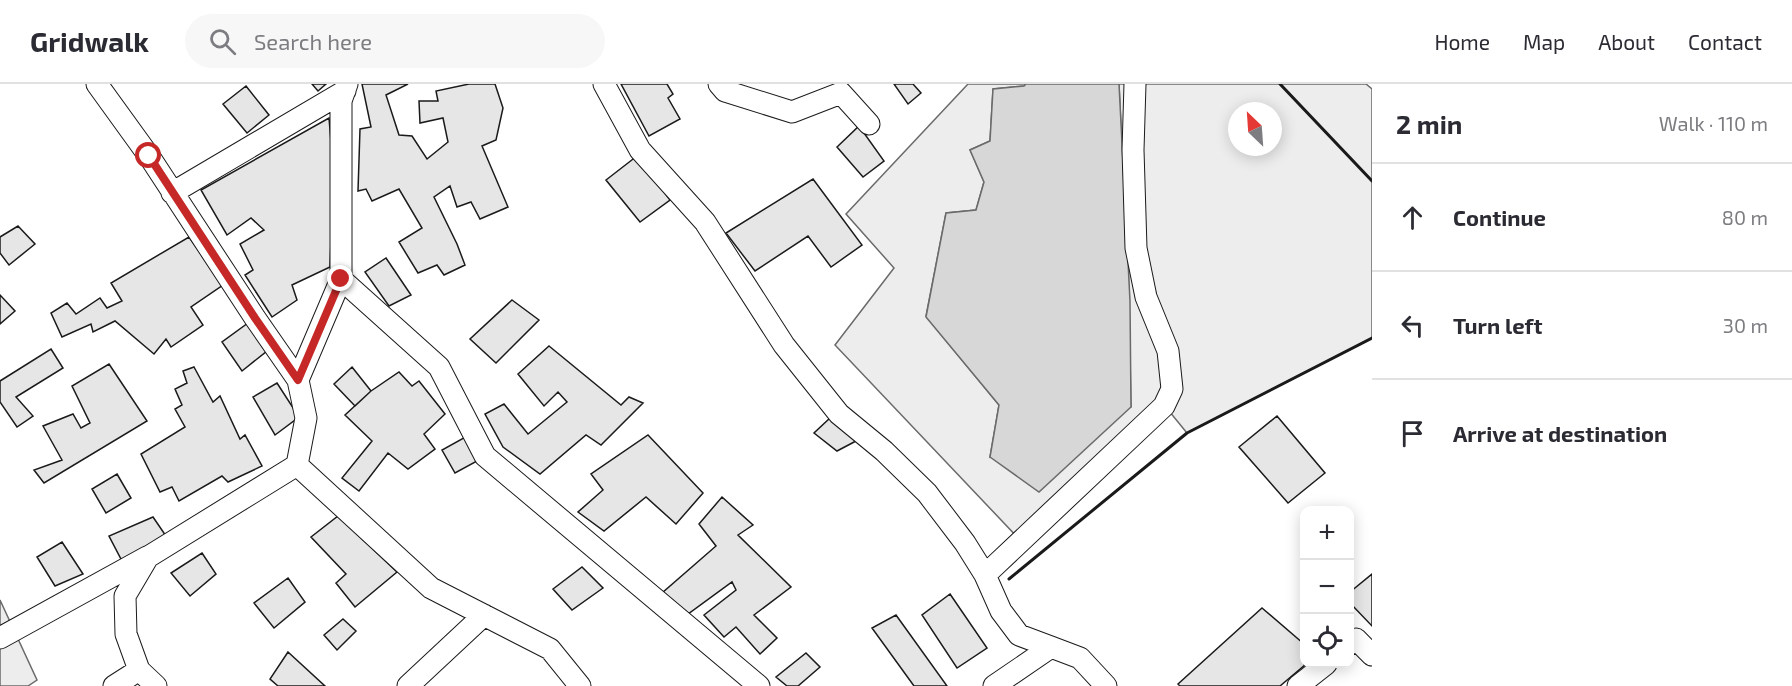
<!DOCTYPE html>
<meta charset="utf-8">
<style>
:root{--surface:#fff;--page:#f7f7f7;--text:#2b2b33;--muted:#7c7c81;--line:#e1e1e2}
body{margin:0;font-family:"Exo 2",sans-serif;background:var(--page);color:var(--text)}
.controls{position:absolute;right:18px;bottom:18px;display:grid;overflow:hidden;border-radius:12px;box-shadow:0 3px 15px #0003}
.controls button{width:54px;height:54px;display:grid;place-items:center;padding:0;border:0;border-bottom:2px solid var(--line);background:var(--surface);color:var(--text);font:30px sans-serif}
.compass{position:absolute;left:1228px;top:18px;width:54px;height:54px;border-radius:50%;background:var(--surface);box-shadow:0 3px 15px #0003;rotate:335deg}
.stop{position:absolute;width:18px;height:18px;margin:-14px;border:4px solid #c62828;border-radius:50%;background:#fff}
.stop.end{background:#c62828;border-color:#fff;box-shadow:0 2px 6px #0008}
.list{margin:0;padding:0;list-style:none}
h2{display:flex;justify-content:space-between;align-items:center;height:78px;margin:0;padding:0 24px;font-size:26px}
h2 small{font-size:20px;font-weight:400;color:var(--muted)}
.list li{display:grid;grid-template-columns:39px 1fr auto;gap:18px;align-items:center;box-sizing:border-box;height:108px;padding:0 24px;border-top:2px solid var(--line)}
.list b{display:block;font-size:22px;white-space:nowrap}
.list em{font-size:20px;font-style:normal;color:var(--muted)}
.icon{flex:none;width:33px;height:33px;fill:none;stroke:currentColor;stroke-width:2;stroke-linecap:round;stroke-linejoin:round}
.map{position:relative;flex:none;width:1372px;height:602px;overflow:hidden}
header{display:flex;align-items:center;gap:36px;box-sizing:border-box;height:84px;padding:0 30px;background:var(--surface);border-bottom:2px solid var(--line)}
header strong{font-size:28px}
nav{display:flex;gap:33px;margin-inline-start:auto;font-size:21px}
.search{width:420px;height:54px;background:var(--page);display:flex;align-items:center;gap:15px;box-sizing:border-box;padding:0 21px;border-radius:33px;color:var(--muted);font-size:22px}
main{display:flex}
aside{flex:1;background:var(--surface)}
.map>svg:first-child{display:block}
</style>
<header>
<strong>Gridwalk</strong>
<div class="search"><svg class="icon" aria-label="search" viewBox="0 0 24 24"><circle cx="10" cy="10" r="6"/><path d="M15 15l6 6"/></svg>Search here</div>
<nav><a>Home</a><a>Map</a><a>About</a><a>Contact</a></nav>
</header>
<main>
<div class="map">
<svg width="1372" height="602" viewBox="0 0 1372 602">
<rect width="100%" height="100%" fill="#fff"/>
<path fill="#ededed" stroke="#6a6a6a" stroke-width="1.5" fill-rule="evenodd" d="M968 0H1026L1024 2 993 5 990 57 970 66 984 98 976 126 946 129 926 232 999 321 990 373 1131 323 1128 171 1169 263 1146 169 1134 73 1122 63 1119 0H1366L1372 5V254L1187 349 1165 322 1021 457 835 261 894 184 846 130ZM1237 27H1273V63H1237Z
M0 516 37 596 28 602H0Z"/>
<path fill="#d7d7d7" stroke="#6a6a6a" stroke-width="1.5" d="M1026 0H1119L1130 217 1131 323 1039 408 990 373 999 321 926 233 946 129 976 126 984 98 970 66 990 57 993 5 1024 2Z"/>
<path fill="#e6e6e6" stroke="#1a1a1a" stroke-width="1.5" d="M312 0H326L318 7Z
M362 0H408L386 11 399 51 412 52 427 75 448 58 443 34 420 39 419 17H438L436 7 469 0H495L503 24 496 56 482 62 508 123 480 135 471 118 457 123 450 102 434 113 457 160 465 181 444 191 437 181 418 189 399 158 422 144 399 105 372 117 366 105 358 107 360 45 371 43Z
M621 0H667L673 10 668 14 680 35 649 52Z
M894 0H913L921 9 908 20Z
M246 2 269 31 247 49 223 20Z
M329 34 332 70V127L330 183 292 201 297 216 272 233 245 191 253 186 240 160 264 146 251 134 227 151 201 106Z
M859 42 884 77 863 93 837 63Z
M637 72 670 116 640 138 606 96Z
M813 95 862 161 831 183 808 152 755 187 726 149Z
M18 142 35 160 9 181 0 169V153Z
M189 153 223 201 191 223 203 241 171 263 166 255 154 270 115 237 93 248 91 240 62 253 51 229 67 219 76 230 100 214 107 224 122 217 111 199Z
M386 174 411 211 389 222 365 188Z
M0 211 15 227 0 240Z
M512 216 539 236 496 279 470 255Z
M248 239 267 267 242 287 222 258Z
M549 262 621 321 629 313 643 319 601 361 586 351 540 390 503 363 485 330 504 320 528 350 567 318 558 308 544 322 518 290Z
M51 265 63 284 16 313 33 332 17 343 0 318V297Z
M109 280 147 337 44 399 34 386 62 376 43 342 73 330 81 344 90 339 72 302Z
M194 283 213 318 220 312 240 355 245 351 262 382 228 398 222 392 179 417 172 403 160 408 141 370 185 343 175 325 182 321 175 305 187 299 183 287Z
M352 283 371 307 355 322 334 300Z
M399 288 412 302 419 297 445 330 424 350 435 365 408 385 388 369 359 407 342 394 372 357 345 331 371 307Z
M277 299 299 333 275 351 253 313Z
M1277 332 1325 389 1288 419 1239 363Z
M830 334 856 357 837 367 814 349Z
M469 351 479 376 455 389 442 366Z
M648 351 703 409 676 440 646 413 604 447 578 428 603 406 591 390Z
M117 390 131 414 106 429 92 405Z
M722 413 753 441 738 451 791 503 754 531 777 554 760 570 736 543 724 553 704 531 736 506 732 498 688 530 662 509 716 462 699 440Z
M338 432 397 488 355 523 336 499 346 490 311 453Z
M153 433 166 452 122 477 109 452Z
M62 458 83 490 55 502 37 473Z
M202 469 216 490 190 512 171 489Z
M582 483 603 504 572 526 553 505Z
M1372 490V542L1350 519V508Z
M288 494 305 518 274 544 254 519Z
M950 510 987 564 957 584 922 531Z
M1262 524 1304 560V580H1306L1280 602H1180L1178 600Z
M896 531 947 602H914L872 544Z
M343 535 356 547 337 566 324 551Z
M288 568 325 602H278L270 595Z
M806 569 820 583 798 602H787L776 593Z"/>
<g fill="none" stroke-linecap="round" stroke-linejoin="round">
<defs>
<path id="minor" d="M97 0 149 72 255 234 298 296
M347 0 341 17V195L439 283 485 372 759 602
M604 0 640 66 705 138 784 261 839 330 884 367 927 409 965 459 985 491 1001 527 1019 551 1051 563
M719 0 725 7 792 28 841 9 869 40
M172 109 345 7
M341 195 298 296 306 334 297 381 431 504 550 565 580 602
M985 491 1164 322 1172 305 1168 267 1146 213 1136 164 1133 66 1135 0
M0 554 147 473
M1350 560 1356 555 1372 571
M139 586 156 602
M114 602 139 586 126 550 125 512 148 473 297 381
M408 602 484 531
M994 602 1051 563 1080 574 1106 602
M1298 602 1326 580"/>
</defs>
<use href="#minor" stroke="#1a1a1a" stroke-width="23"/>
<use href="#minor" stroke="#fff" stroke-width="21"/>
<path stroke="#1a1a1a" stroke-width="3" d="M1280 0 1372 97
M1009 495 1187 349 1372 254"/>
</g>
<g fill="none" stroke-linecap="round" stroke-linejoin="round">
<path stroke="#c62828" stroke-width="8" d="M149 72 255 234 298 296 341 195"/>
</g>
</svg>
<div class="controls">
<button>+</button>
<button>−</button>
<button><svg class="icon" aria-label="locate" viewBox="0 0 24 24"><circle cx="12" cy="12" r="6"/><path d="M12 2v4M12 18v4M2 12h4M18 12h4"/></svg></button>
</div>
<svg class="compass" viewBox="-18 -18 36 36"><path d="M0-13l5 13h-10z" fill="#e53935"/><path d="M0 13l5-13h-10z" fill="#7c7c81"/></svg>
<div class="stop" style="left:149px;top:72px"></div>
<div class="stop end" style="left:341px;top:195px"></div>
</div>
<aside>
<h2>2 min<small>Walk · 110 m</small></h2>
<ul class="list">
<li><svg class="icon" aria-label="ahead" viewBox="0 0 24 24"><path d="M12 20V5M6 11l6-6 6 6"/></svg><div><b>Continue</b></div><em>80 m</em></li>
<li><svg class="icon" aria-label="left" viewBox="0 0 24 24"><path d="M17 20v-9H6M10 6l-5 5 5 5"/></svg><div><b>Turn left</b></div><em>30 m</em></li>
<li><svg class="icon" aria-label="arrive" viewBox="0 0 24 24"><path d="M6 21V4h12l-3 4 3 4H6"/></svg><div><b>Arrive at destination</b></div></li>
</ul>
</aside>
</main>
